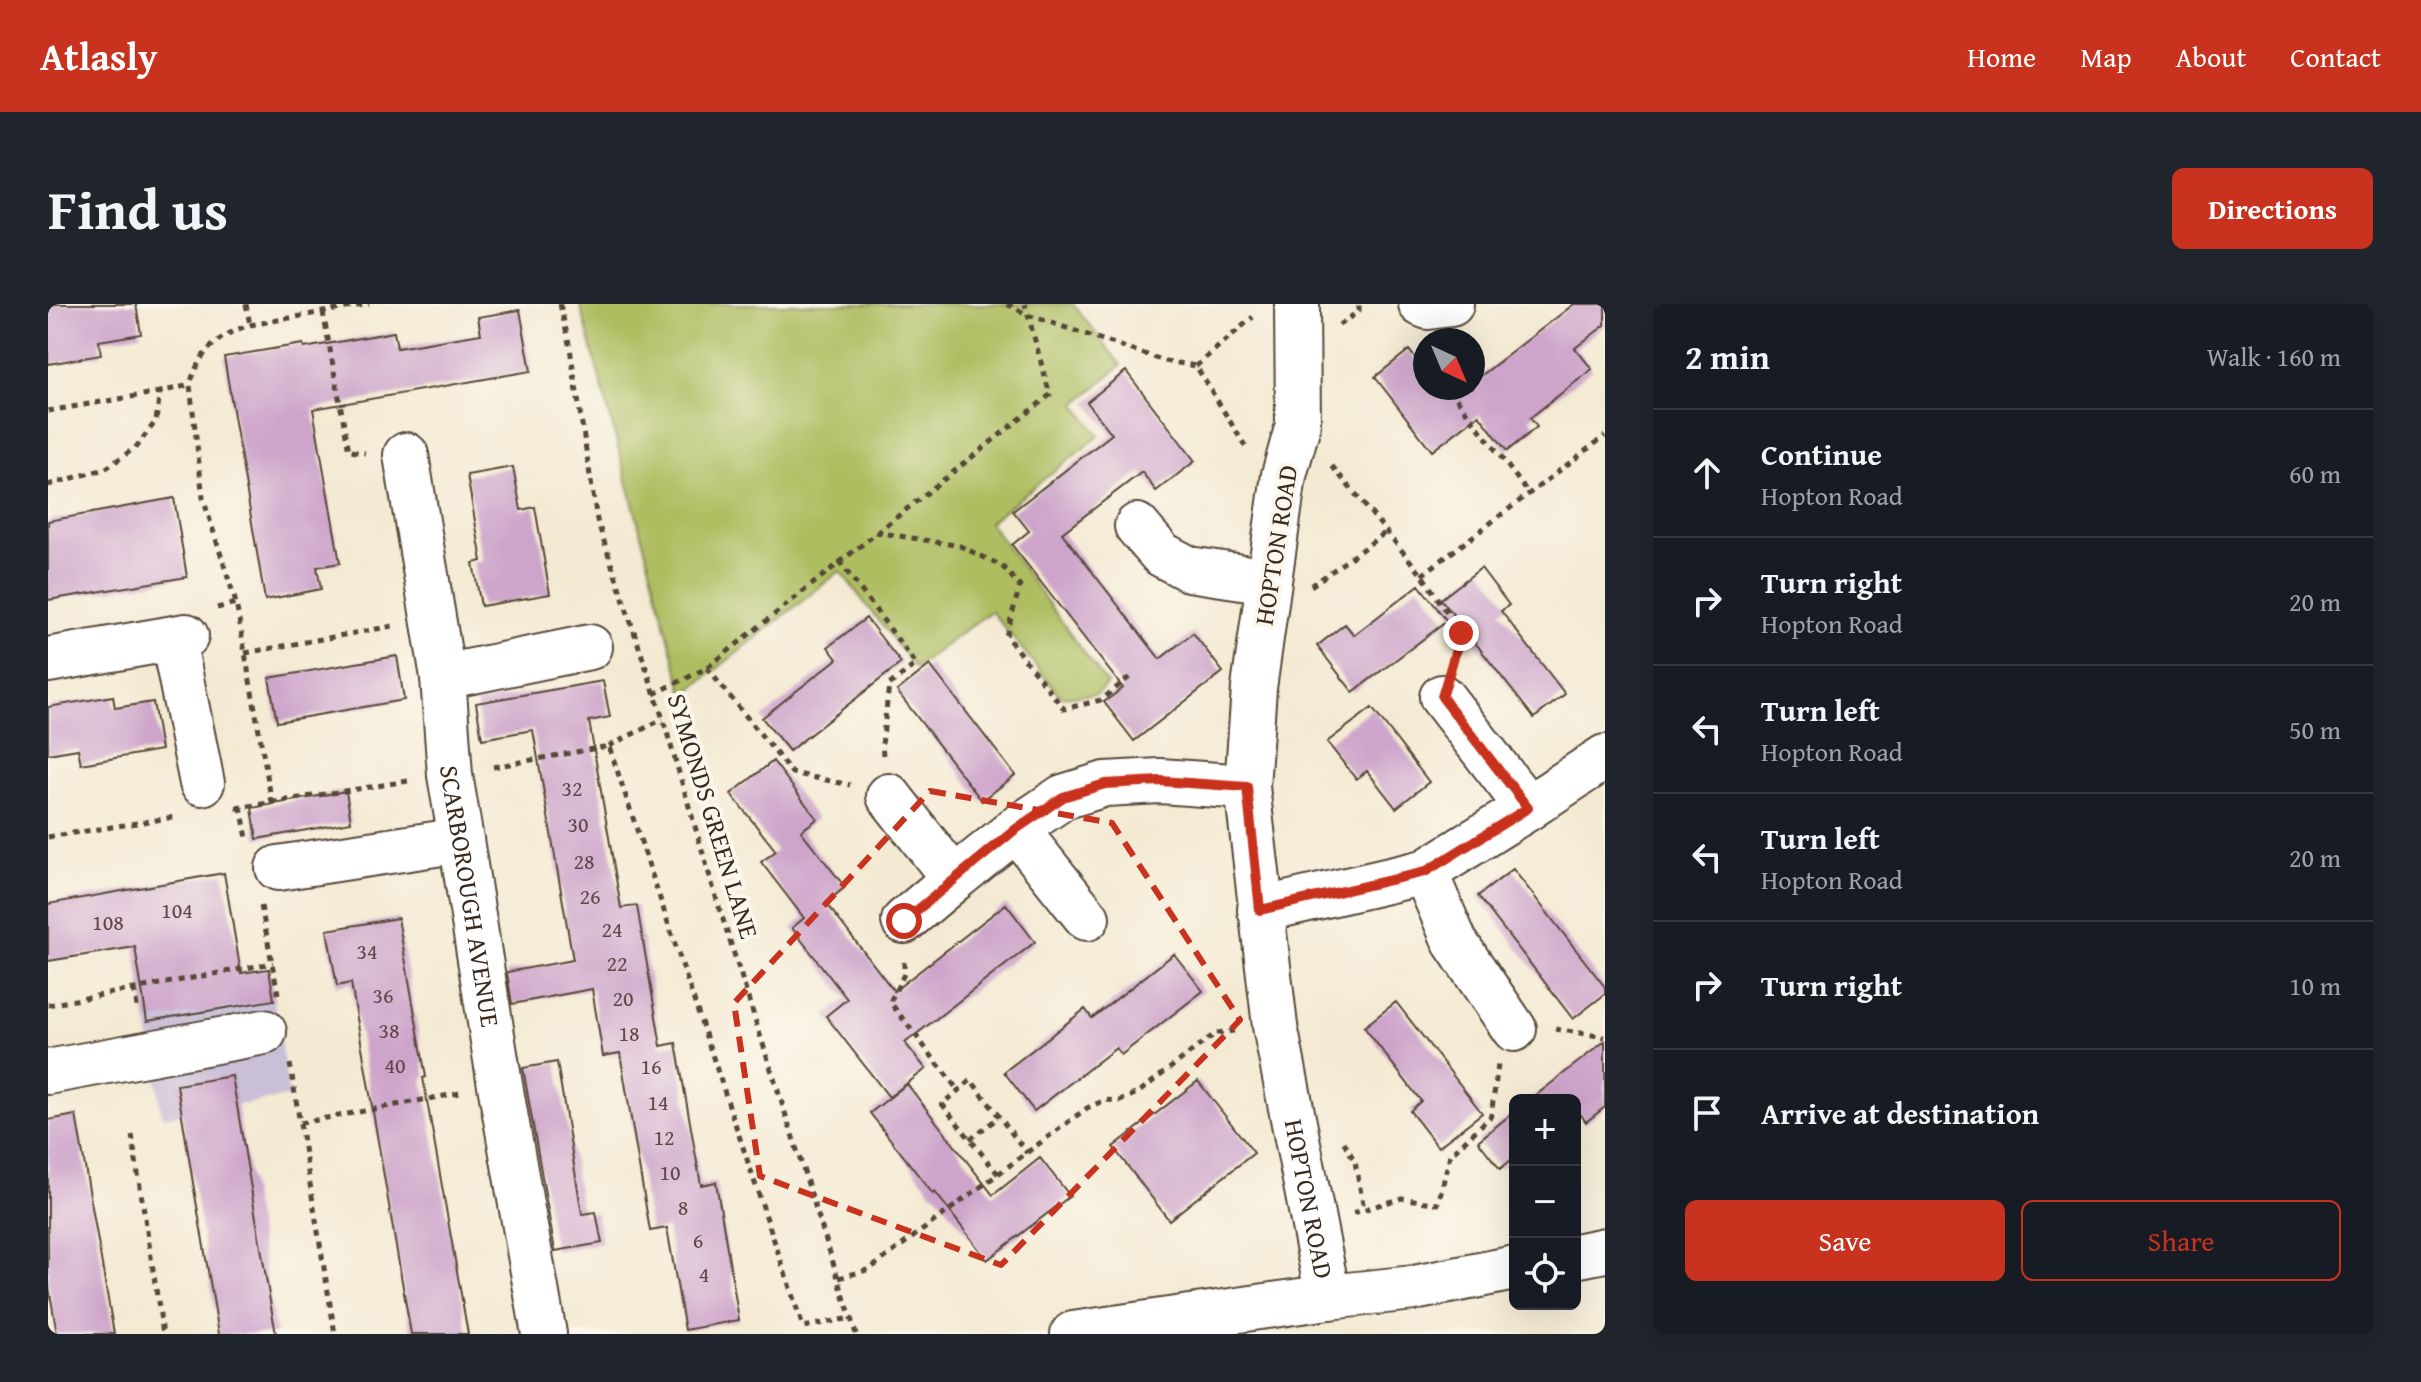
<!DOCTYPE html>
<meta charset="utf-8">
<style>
:root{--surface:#171b24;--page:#20242c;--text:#f1f3f6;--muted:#9ea1a6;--line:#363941;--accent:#c8321e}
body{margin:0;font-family:"Gentium Book Plus",serif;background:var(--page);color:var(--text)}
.controls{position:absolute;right:24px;bottom:24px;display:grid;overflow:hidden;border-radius:12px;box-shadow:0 8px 32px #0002}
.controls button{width:72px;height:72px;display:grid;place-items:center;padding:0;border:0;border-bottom:2px solid var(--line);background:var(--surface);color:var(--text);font:40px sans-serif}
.compass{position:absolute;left:1365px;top:24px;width:72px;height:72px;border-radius:50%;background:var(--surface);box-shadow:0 8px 32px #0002;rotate:136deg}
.stop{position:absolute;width:24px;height:24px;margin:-18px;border:6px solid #c8321e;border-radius:50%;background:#fff}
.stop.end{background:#c8321e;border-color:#fff;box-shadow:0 2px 8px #0008}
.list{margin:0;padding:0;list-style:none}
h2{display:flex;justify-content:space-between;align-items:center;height:104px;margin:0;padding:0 32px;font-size:34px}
h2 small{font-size:26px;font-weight:400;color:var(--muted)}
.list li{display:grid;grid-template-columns:52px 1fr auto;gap:24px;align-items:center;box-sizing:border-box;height:128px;padding:0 32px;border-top:2px solid var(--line)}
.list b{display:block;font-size:30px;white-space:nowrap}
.list p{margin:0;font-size:26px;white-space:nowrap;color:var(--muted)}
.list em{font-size:26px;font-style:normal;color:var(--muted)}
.actions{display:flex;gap:16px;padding:24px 32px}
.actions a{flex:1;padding:18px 0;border:2px solid var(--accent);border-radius:12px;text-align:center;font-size:28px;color:var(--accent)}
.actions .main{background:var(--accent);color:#fff}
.icon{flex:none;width:44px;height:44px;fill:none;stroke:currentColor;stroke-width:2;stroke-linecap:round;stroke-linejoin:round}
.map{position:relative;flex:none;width:1557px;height:1030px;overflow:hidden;border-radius:12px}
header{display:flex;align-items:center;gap:48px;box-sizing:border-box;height:112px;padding:0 40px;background:var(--accent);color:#fff}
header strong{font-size:38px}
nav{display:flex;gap:44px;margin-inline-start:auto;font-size:28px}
.intro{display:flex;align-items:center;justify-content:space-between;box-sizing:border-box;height:192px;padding:0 48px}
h1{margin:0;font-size:56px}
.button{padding:20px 36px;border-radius:12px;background:var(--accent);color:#fff;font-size:28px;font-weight:700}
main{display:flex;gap:48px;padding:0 48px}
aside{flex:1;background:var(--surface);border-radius:12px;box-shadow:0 8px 32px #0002}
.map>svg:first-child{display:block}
</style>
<header>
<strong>Atlasly</strong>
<nav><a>Home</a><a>Map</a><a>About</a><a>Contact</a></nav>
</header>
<div class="intro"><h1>Find us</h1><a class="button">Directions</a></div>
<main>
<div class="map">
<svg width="1557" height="1030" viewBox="0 0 1557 1030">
<rect width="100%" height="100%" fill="#fbf7ec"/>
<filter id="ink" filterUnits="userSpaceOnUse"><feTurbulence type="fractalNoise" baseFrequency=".0125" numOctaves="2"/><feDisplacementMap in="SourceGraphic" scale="16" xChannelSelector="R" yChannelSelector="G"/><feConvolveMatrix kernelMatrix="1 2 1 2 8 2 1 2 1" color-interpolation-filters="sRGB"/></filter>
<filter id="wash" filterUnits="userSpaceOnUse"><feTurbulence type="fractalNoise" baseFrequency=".006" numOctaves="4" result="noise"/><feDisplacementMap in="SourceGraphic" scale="32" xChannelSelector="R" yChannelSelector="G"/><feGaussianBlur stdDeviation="1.8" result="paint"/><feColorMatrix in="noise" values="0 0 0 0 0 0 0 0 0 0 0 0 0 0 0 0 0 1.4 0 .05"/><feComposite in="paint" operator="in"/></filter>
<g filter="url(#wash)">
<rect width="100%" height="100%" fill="#f4ead3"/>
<path fill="#c9bfd7" d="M221 665 241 793 114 813 94 686Z"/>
<path fill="#aebd60" stroke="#74743f" stroke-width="2" d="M532 0H1025L1073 61 1028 100 1051 132 941 218 1059 380 1049 390 1013 393 943 307 867 364 792 267 636 391Z"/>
<g id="blocks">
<path fill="#cda4ca" d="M0 0H88L93 30 51 37 53 51 0 60Z
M1526 0H1557V21L1527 44 1544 65 1482 114 1489 123 1459 147 1431 111 1384 147 1327 73 1361 46 1377 67V84H1425V78Z
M472 6 483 67 265 105 292 259 269 263 273 285 217 296 176 53 255 40 256 44 346 28 349 44 433 30 430 13Z
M1078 67 1147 157 1108 187 1094 168 1014 229 1112 355 1145 329 1175 368 1086 437 1056 398 1075 384 964 241 981 227 965 207 1064 130 1039 98Z
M465 163 473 206 487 203 502 290 433 302 425 259 434 257 419 171Z
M126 194 139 273 0 296V217Z
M1433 264 1461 301 1453 307 1517 390 1486 414 1393 295Z
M1371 281 1399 317 1305 388 1269 342 1297 320 1306 331Z
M818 314 853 359 741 447 714 414 789 355 780 343Z
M349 352 356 396 229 418 221 374Z
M882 361 967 471 934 497 849 387Z
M555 377 562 413 541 417 573 604 589 602 613 742 628 739 653 881 668 878 691 1016 637 1026 619 924 602 927 572 749 555 752 544 685 464 700 459 668 525 656 485 426 434 435 428 399Z
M65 392 67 404 105 398 113 446 33 460 30 445 0 450V403Z
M1324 404 1381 478 1348 504 1319 467 1308 475 1279 438Z
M725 457 769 515 753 527 797 583 778 599 846 687 958 600 987 638 857 739 878 765 841 793 778 712 799 695 744 624 756 614 713 558 728 547 683 490Z
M298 487 303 518 209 535 204 504Z
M1465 565 1557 683V690L1525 715 1430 592Z
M176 569 193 669 221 665 226 696 99 717 87 643 0 657V600Z
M350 614 378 773 375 774 420 1030H363L303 679 289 682 279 626Z
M1126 650 1155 687 1073 751 1068 744 986 807 956 768 1037 705 1044 714Z
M1348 698 1434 809 1390 843 1362 807 1373 797 1316 723Z
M1557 737V803L1538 818 1529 805 1527 806V796H1482Z
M509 758 534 910 548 908 554 939 507 947 475 764Z
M184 772 222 997 228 1030H171L146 885 129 781Z
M1150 777 1206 849 1121 916 1065 843Z
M859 780 945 891 992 854 1022 892 939 956 887 888 885 890 822 809Z
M1467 807V853L1452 865 1430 837Z
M28 811 57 978 66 1030H9L0 977V816Z"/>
</g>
</g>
<g filter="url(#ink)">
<use href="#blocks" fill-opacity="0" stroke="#574739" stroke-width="2"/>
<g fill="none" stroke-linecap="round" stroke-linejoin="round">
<defs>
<g id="minor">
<path id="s1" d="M1249 0 1250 121 1236 171 1221 277 1206 384 1199 483 1227 722 1280 993"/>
<path d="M1373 0 1380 3 1403 0"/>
<path id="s2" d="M358 151 395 373 402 471 413 536 452 781 496 1030"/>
<path d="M1089 222 1113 250 1141 265 1221 277"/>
<path d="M125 335 154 479"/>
<path d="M0 356 138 332"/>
<path d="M395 373 542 343"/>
<path d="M1394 393 1480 504"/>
<path d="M841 492 906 575 968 525 1015 493 1057 480 1112 477 1199 483"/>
<path d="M968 525 1039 614"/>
<path d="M230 564 413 536"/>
<path d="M1377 568 1407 638 1466 725"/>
<path d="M1212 606 1377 568 1480 504 1557 453"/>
<path d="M856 617 906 575"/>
<path d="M0 768 216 728"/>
<path d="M1527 952 1557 946"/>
<path d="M1025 1030 1280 993 1366 984 1467 964"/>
</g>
</defs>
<use href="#minor" stroke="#574739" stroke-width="48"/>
<path stroke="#574739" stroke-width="5" stroke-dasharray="6 6" stroke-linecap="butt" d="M198 0 202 21
M512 0 522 44 549 216 615 415 671 603 808 1030
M959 0 980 11 1117 57 1148 62 1199 145
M275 8 301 147 317 149
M1291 21 1311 7V0
M1148 62 1205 13
M1407 84 1405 90 1481 190
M0 107 112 88
M1284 162 1374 271 1413 329 1405 355
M0 181 57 165 88 143 108 117 112 88 142 81
M828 228 912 242 954 262 972 282 958 332 1016 405 1053 396 1083 372
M791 257 868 360 841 381 834 441 835 451
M1374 271 1557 132
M1263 282 1338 228
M169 304 188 299
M197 349 345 322
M659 364 744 469 802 481
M606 390 659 364 1002 91 977 0
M561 442 615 415
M445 463 561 442 755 1023 803 1014
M224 499 188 299 155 194 142 81C151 48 170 31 202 21L321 0
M193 503 199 534
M188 504 360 477
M0 533 127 513
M213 602 230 690
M856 658V670L842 698 910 786
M86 685 90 708
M0 701 225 659
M1507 725 1557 733
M242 760 287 1030
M252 819 412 789
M84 831 115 1030
M922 835 951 813
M1296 838 1307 858 1316 905
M950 870 894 800 923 776 979 849
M1305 909 1354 894 1390 900 1402 851 1443 812 1450 761
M791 974 822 965 1039 804 1057 796 1072 797 1091 788 1168 729 1186 727"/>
<use href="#minor" stroke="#fff" stroke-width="44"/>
</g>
</g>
<g fill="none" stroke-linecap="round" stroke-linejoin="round" filter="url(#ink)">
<path stroke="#c8321e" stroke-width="10" d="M856 617 968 525 1015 493 1057 480 1112 477 1199 483 1212 606 1377 568 1480 504 1394 393 1413 329"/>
</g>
<path fill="none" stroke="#c8321e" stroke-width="6" stroke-dasharray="16 10" stroke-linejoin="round" d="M882 487 1064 519 1192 716 953 961 712 872 686 699Z"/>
<g text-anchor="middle" stroke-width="8" stroke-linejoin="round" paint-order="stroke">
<g font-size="22" fill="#604849">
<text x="524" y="492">32</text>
<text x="530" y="528">30</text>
<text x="536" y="565">28</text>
<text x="542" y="600">26</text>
<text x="129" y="614">104</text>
<text x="60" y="626">108</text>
<text x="564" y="633">24</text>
<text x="319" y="655">34</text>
<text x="569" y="667">22</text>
<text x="335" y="699">36</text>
<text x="575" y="702">20</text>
<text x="341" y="734">38</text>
<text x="581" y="737">18</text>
<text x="347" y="769">40</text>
<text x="603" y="770">16</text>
<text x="610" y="806">14</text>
<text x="616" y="841">12</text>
<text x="622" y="876">10</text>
<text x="635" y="911">8</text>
<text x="650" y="944">6</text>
<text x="656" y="978">4</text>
</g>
<g font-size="26" fill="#3b2a1e" stroke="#fbf7ec">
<text transform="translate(1228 241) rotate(-81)" y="9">HOPTON ROAD</text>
<text transform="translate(665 512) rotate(73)" y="9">SYMONDS GREEN LANE</text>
<text dy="9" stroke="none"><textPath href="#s2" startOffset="446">SCARBOROUGH AVENUE</textPath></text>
<text dy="9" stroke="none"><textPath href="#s1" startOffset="904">HOPTON ROAD</textPath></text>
</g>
</g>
</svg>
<div class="controls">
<button>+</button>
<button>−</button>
<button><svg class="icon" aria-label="locate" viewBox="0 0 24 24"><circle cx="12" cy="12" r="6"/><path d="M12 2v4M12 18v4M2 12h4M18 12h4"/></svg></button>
</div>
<svg class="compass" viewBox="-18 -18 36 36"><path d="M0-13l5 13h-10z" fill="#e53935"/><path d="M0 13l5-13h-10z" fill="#9ea1a6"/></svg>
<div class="stop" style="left:856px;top:617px"></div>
<div class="stop end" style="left:1413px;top:329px"></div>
</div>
<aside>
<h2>2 min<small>Walk · 160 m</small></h2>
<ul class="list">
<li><svg class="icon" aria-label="ahead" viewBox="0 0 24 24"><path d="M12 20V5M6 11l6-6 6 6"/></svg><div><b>Continue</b><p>Hopton Road</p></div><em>60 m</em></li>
<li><svg class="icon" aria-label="right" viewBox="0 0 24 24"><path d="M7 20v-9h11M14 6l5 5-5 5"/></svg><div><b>Turn right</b><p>Hopton Road</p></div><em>20 m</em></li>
<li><svg class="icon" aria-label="left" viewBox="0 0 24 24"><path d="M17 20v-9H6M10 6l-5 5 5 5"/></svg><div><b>Turn left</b><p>Hopton Road</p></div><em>50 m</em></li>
<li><svg class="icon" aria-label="left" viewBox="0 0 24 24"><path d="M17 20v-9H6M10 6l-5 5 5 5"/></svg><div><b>Turn left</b><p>Hopton Road</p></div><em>20 m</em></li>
<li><svg class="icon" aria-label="right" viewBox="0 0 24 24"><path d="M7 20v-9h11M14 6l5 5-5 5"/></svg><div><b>Turn right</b></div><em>10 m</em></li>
<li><svg class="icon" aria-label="arrive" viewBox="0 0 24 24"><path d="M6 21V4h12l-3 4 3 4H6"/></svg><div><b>Arrive at destination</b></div></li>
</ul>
<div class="actions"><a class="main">Save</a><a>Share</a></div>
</aside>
</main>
